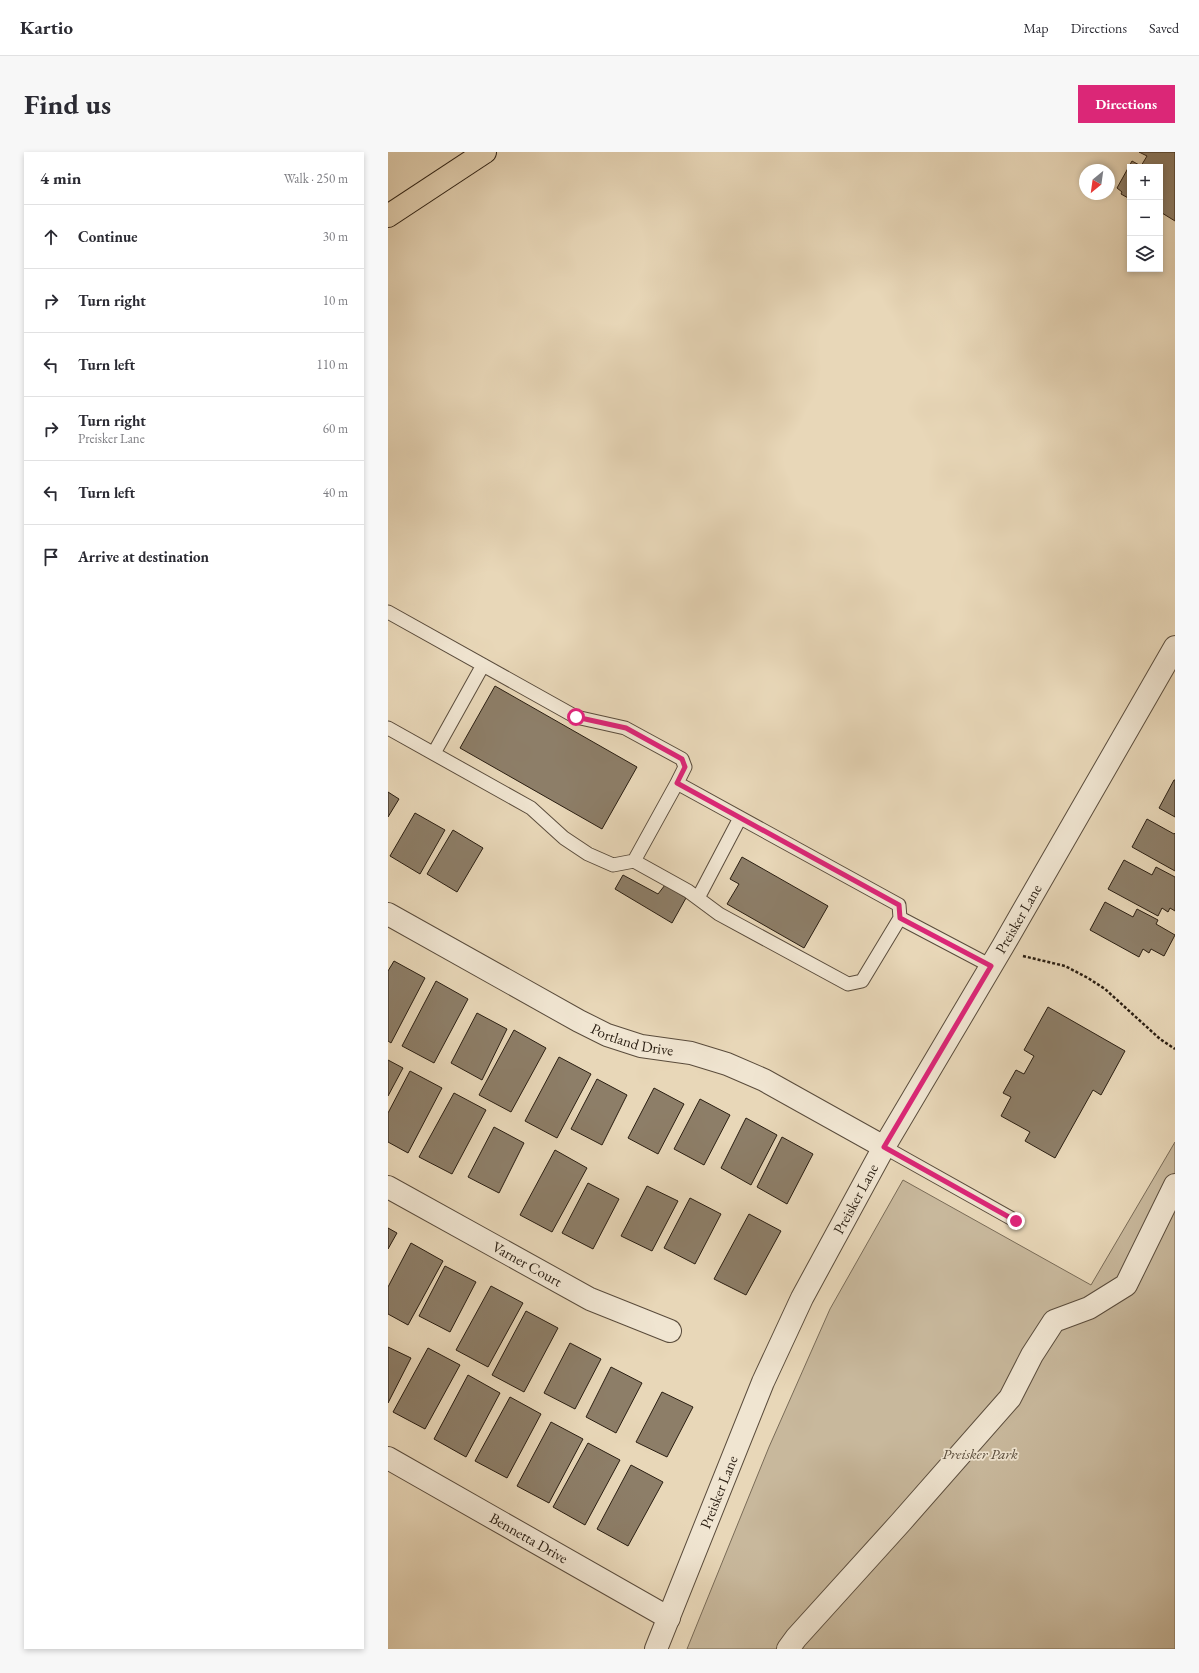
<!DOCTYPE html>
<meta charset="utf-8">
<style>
:root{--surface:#fff;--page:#f7f7f7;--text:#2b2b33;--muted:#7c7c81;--line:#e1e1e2;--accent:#db2777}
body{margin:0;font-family:"EB Garamond",serif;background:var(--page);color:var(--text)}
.controls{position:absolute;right:12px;top:12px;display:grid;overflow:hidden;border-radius:0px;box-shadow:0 2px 6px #0003}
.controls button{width:36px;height:36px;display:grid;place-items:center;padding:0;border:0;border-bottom:1px solid var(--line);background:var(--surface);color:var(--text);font:20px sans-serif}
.compass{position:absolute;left:691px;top:12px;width:36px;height:36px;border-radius:50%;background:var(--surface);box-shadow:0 2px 6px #0003;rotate:209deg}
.stop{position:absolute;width:12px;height:12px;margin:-9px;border:3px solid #db2777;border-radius:50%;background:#fff}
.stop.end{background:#db2777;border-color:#fff;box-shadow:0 1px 4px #0008}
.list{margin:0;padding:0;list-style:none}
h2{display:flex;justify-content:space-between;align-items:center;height:52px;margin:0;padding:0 16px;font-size:17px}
h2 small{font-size:13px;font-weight:400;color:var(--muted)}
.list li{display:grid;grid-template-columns:26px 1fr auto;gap:12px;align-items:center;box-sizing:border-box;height:64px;padding:0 16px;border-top:1px solid var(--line)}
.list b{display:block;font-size:15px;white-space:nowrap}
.list p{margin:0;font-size:13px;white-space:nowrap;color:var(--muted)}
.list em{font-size:13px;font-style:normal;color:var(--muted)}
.icon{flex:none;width:22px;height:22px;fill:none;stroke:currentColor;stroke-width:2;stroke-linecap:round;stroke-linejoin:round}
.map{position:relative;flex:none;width:787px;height:1497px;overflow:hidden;border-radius:0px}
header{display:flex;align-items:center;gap:24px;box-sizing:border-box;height:56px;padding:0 20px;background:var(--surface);border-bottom:1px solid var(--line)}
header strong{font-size:19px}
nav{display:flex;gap:22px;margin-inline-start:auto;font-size:14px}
.intro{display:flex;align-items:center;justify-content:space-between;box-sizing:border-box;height:96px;padding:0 24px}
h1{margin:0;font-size:28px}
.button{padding:10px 18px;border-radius:0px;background:var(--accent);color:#fff;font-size:14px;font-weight:700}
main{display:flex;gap:24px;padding:0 24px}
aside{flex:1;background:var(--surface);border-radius:0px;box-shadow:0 2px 6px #0003}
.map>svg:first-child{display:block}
</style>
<header>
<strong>Kartio</strong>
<nav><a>Map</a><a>Directions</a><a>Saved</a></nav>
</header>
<div class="intro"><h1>Find us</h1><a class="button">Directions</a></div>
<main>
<aside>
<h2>4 min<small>Walk · 250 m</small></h2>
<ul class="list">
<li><svg class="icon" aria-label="ahead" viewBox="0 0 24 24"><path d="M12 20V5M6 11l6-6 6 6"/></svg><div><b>Continue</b></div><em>30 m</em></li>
<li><svg class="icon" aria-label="right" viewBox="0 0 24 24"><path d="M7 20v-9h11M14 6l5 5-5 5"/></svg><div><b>Turn right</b></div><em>10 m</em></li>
<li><svg class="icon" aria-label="left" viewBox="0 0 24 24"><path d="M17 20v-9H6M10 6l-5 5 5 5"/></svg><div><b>Turn left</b></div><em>110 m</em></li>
<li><svg class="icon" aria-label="right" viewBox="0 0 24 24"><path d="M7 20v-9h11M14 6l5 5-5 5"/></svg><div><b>Turn right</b><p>Preisker Lane</p></div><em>60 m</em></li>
<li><svg class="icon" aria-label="left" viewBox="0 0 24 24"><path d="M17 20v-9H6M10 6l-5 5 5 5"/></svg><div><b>Turn left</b></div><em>40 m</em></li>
<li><svg class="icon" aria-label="arrive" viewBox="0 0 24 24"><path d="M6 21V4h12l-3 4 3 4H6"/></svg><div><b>Arrive at destination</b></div></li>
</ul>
</aside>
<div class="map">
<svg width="787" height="1497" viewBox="0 0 787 1497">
<rect width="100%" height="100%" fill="#e8d7b8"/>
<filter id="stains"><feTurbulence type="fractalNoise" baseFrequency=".005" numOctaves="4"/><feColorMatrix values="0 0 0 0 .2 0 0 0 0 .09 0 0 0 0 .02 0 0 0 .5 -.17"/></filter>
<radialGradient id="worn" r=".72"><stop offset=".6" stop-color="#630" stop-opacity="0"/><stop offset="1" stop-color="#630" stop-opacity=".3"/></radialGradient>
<path fill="#c8b89c" stroke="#796b57" d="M787 990V1497H299L381 1295 442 1157 515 1028 703 1133Z"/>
<path fill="#8d7e68" stroke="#2a1e12" d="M751 0H787V69L774 61 772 64V15H742V47L733 42 734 40 729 36 744 9 753 14 759 4Z
M107 534 249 615 214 677 72 596Z
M786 628H787V665L771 656Z
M0 640 11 647 0 665Z
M27 661 57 678 32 722 2 704Z
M759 667 786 682 787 681V719L744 695Z
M65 678 95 696 69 740 39 722Z
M354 705 440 754 416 796 339 752 351 732 342 727Z
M736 708 764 723 768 715 787 725V759L782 756 780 760 774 756 770 764 720 737Z
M235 723 270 742 277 733 298 746 284 771 227 737Z
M717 750 745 765 749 757 770 768 768 772 787 783 776 804 763 797 761 801 755 797 751 805 702 778Z
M6 809 37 826 3 891 0 889V819Z
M48 829 80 847 46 911 14 894Z
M660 855 737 899 713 943 705 938 667 1006 637 989 642 980 613 964 623 945 615 941 628 918 636 922 646 904 636 898Z
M89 861 119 877 94 928 63 911Z
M126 878 158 896 123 960 91 943Z
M171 905 203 922 169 986 137 969Z
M0 908 15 916 0 944Z
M22 919 54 936 20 1001 0 990V961Z
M209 927 239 943 214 993 183 977Z
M266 936 296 952 270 1002 240 986Z
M66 941 98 958 64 1022 31 1005Z
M312 947 342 963 316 1013 286 997Z
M358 966 389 983 363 1033 333 1016Z
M106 975 136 991 111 1041 80 1025Z
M394 985 425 1002 399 1052 369 1035Z
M167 998 199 1016 164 1080 132 1063Z
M200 1031 231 1047 205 1097 174 1081Z
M259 1034 290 1049 264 1099 233 1084Z
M302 1046 333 1062 307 1112 276 1096Z
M361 1062 393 1079 358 1143 326 1127Z
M0 1076 9 1081 0 1097Z
M23 1091 55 1109 20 1173 0 1162V1135Z
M57 1114 88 1130 62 1180 31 1164Z
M103 1134 135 1151 100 1215 68 1198Z
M138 1159 170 1176 136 1240 104 1223Z
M182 1191 213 1207 187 1257 156 1241Z
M0 1195 23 1206 0 1251Z
M40 1196 72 1213 37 1277 5 1260Z
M223 1215 254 1231 228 1281 198 1265Z
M80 1223 112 1241 78 1305 46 1287Z
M274 1240 305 1255 279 1305 248 1290Z
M122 1245 153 1262 119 1326 87 1309Z
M163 1270 195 1287 161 1351 129 1334Z
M200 1291 232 1308 197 1373 165 1355Z
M243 1313 275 1330 240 1394 209 1377Z"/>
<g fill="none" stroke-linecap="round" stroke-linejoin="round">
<defs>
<path id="lane" d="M0 460 188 565 237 576 294 607 297 615 289 631 511 753 512 766 474 829 460 832 331 762 300 739 246 709 225 713 200 702 176 686 143 656 0 576
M46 601 95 513
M246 709 289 631
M310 746 352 666
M512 766 603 814
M496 995 628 1069"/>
<g id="street">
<path id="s1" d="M0 762 191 869 219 883 253 894 303 901 339 912 376 928 496 995"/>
<path id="s2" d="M0 1035 202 1147 282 1179"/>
<path id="s3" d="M0 1306 281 1466"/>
<path id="s4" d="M268 1497 375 1230 414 1146 496 995 615 794 787 495"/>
<path d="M400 1497 408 1486 513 1370 622 1246 644 1203 666 1169 701 1156 738 1133 787 1033"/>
</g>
<path id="highway" d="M0 64 97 0"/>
</defs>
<use href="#lane" stroke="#5a4c3c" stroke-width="15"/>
<use href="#street" stroke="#5a4c3c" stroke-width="24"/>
<use href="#highway" stroke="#2a1e12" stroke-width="24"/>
<path stroke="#2a1e12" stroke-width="2.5" stroke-dasharray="3 2" stroke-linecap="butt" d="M635 804 677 814 700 826 717 837 772 887 787 897"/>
<use href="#lane" stroke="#f0e5d1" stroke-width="13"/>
<use href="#street" stroke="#f0e5d1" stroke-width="22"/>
<use href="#highway" stroke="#e8d7b8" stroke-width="22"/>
</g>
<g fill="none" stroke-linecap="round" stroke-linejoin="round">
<path stroke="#db2777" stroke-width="5" d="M188 565 238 576 294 607 297 615 289 631 511 753 512 766 603 814 496 995 628 1069"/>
</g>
<g text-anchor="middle" stroke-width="3.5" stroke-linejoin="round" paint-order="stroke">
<g font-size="15" fill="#2a1e12" stroke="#f0e5d1">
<text dy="5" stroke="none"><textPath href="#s4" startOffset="817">Preisker Lane</textPath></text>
<text dy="5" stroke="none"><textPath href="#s1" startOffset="276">Portland Drive</textPath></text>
<text dy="5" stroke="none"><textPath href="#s4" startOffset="493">Preisker Lane</textPath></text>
<text dy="5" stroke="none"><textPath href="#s2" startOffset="159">Varner Court</textPath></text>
<text dy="5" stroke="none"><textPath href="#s4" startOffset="169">Preisker Lane</textPath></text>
<text dy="5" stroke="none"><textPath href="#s3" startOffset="162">Bennetta Drive</textPath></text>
</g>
<g font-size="15" font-style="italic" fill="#594c3b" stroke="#f0e5d1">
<text x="592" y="1307">Preisker Park</text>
</g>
</g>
<rect width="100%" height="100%" filter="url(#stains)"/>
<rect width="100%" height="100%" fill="url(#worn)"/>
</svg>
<div class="controls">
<button>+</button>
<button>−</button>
<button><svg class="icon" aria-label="layers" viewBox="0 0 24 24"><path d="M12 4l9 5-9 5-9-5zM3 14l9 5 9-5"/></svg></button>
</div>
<svg class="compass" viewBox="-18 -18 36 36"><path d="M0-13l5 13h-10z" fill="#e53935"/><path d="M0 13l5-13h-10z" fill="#7c7c81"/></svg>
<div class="stop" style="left:188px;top:565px"></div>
<div class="stop end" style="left:628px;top:1069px"></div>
</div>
</main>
